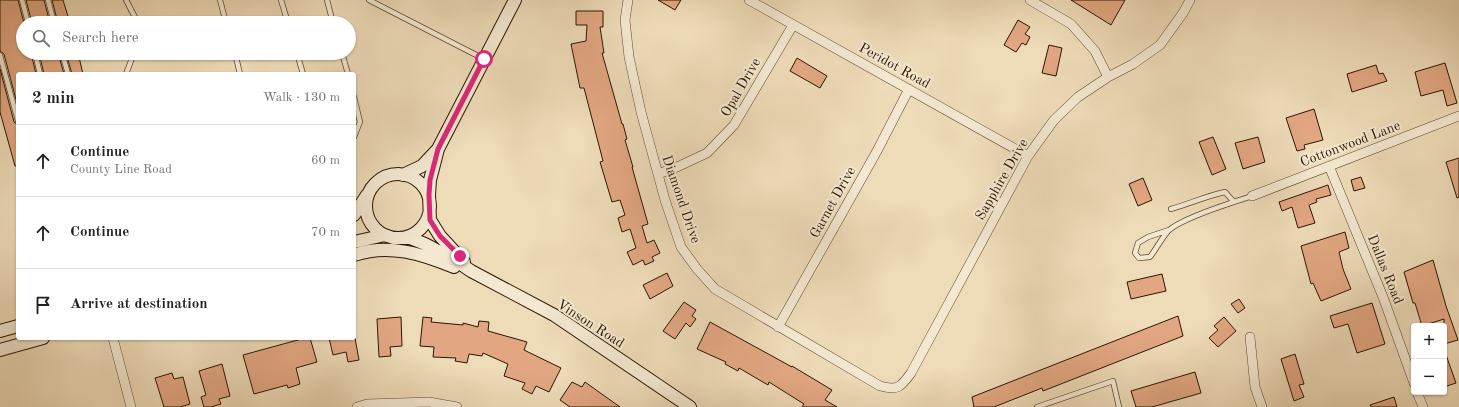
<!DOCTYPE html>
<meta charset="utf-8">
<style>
:root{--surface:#fff;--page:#f2f2f2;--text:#202124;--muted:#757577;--line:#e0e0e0}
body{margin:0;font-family:"Old Standard TT",serif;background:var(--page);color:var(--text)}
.controls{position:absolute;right:12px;bottom:12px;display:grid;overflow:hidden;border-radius:4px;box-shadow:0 1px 3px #0004}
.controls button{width:36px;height:36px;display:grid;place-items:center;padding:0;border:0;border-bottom:1px solid var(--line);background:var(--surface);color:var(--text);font:20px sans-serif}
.stop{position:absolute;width:12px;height:12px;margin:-9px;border:3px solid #db2777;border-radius:50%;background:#fff}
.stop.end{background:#db2777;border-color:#fff;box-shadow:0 1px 4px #0008}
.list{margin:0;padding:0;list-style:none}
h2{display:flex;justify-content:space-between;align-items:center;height:52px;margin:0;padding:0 16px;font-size:17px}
h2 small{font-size:13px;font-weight:400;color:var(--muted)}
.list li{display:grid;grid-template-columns:26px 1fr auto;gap:12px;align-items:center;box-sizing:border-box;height:72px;padding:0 16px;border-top:1px solid var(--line)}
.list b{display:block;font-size:15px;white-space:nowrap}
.list p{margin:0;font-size:13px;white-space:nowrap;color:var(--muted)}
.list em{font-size:13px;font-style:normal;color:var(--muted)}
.icon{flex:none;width:22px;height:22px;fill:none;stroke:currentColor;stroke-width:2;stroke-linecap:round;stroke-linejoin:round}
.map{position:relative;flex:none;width:1459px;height:407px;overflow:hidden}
.search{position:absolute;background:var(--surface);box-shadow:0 1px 3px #0004;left:16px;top:16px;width:340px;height:44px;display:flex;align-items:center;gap:10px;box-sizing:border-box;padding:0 14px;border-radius:22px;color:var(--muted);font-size:15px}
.panel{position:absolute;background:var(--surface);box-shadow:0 1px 3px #0004;left:16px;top:72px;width:340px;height:268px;border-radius:4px}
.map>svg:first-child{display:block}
</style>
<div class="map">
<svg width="1459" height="407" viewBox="0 0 1459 407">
<rect width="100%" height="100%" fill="#eedbb8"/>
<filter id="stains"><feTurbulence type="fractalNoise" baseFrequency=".005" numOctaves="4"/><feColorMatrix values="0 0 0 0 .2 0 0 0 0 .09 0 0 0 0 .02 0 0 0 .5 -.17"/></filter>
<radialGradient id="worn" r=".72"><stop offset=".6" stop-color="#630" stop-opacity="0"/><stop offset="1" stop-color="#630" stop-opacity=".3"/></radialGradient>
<path fill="#e2a782" stroke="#2b1601" d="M0 0H18L24 23H23V53H31L36 74H18V107L4 54 0 51Z
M26 0H44L50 23H32Z
M52 0H63L70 23H58Z
M658 0H681L675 10Z
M1071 0H1125L1111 25Z
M576 11H603V27H600L604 53H602L622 124H623L627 139 625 140 633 167H632L648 224 642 226 647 243 654 240 660 253 652 257 654 261 645 265 643 260 633 265 627 252 636 248 630 229 622 232 618 218 625 215 620 200 612 202 600 162 603 161 584 88H580L571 44 586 41 587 25H576Z
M1018 20 1030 27 1025 34 1030 37 1026 45 1022 43 1016 52 1004 45Z
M1049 45 1062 48 1056 76 1042 73Z
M39 53H58L64 74H44Z
M66 53H78L83 74H72Z
M797 58 827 76 820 88 790 71Z
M1445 63 1457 103 1447 106 1443 90 1421 96 1415 72Z
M1376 65 1379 74 1383 73 1387 81 1352 92 1347 74Z
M0 69 14 122 18 125V166H15L0 112Z
M1314 109 1323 140 1304 145 1305 149 1297 151 1286 118Z
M1213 137 1226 169 1212 175 1199 142Z
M1258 137 1265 162 1243 169 1235 143Z
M1459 158V197L1457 198 1446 162Z
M1361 177 1365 188 1354 191 1351 180Z
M1143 178 1152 200 1138 206 1129 184Z
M1328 185 1331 195 1316 199 1317 202 1309 205 1315 223 1298 228 1292 207 1282 211 1279 202Z
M1345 232 1349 248 1339 252 1343 269 1351 289 1321 301 1313 283 1311 284 1301 246Z
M1433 260 1446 306 1458 340 1444 344V319L1422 326 1415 303H1413L1404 272Z
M667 273 673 286 650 299 643 285Z
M1162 274 1166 291 1131 299 1127 282Z
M1239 299 1245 308 1238 313 1231 304Z
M684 302 696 310 692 316 696 319 690 327 686 323 675 339 663 331Z
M1372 303 1385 344 1357 353 1348 324 1334 328 1330 316Z
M1178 316 1183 336 1043 391 1042 388 994 407H974L972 397Z
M401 317 402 346 390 347 391 356 379 357 377 319Z
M423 317 432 318 431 322 463 325V323L478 327 479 321 489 322 488 331 527 342 524 350 561 368 549 392 536 386 532 394 522 389 525 383 504 376 508 364 483 353 482 356 469 354 467 363 455 361 456 358 433 357 434 347 420 346Z
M1224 317 1236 331 1218 347 1209 338 1218 330 1214 326Z
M710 322 792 367V366L832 390 825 400 837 407H802L804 404 769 382 768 385 739 368 738 371 725 364 726 362 697 349Z
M305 338H310L317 362 296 368 300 384 288 388 287 385 254 394 243 355Z
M329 338H355L359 360 348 362 346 352 333 355Z
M1445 352 1456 383 1444 387V353Z
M1295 354 1304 384 1299 385 1304 397 1294 401 1281 359Z
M222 364 230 396 219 399 221 404 211 407H204L201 397 206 395 199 371Z
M1195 372 1201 393 1152 407H1136L1131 391Z
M172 373 174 379 183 377 190 404 180 407H164L155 378Z
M572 382 582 387 585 382 620 407H570L560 400Z
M1394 397 1397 407H1371L1370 405Z"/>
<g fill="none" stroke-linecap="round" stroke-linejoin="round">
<defs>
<path id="lane" d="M22 0 28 23
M48 0 54 23
M126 0 138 23
M220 0 226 23
M281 0 288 23
M327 0 333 23
M369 0 484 59
M35 53 40 74
M62 53 68 74
M235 53 240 74
M297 53 303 74
M342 53 348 74
M0 55 18 121
M126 74 134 53
M354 97 360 122 354 137
M1171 209C1189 204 1206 196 1225 192L1234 202
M1169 230 1148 237 1138 243 1135 253 1139 258 1150 257C1156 249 1162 238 1168 231 1181 218 1233 202 1252 196
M1037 407 1113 381 1119 407"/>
<path id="street" d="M628 0 625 20 629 57 641 112 665 200 681 247 697 269 715 289 880 386C898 391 901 387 911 373L1028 156 1054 120 1078 97 1108 77 1133 64 1160 45 1183 13 1190 0
M749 0 1028 156
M1030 0 1071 24 1095 51 1108 77
M1329 166 1383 297 1414 383
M658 174 677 167 707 153 734 125 793 25
M1252 196 1459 116
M778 327 877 151 909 89
M1250 337 1255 387 1262 407
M113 338 131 407
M1417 392 1423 407
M357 407 367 404 429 402 457 407"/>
<path id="secondary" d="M366 206a32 32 0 1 1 64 0a32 32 0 1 1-64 0Z
M403 175 422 166 437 150
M354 215 367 195
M354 242 385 235 393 238H410L425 244 455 260 471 271 554 315 690 407
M354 255C389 243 422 254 454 267
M464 262 440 236 430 220 429 195 430 180 438 149 515 0
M0 331 18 326
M0 350 43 338"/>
</defs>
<use href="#lane" stroke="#5c472f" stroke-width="6"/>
<use href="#street" stroke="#5c472f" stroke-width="10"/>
<use href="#secondary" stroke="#2b1601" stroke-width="14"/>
<use href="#lane" stroke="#f4e8d1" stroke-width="4.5"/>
<use href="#street" stroke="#f4e8d1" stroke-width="9"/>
<use href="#secondary" stroke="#f4e8d1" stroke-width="12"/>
</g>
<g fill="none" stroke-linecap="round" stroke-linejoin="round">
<path stroke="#db2777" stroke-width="5" d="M460 256 440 236 430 220 429 195 430 180 438 149 484 59"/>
</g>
<g text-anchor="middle" stroke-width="4" stroke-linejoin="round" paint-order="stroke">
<g font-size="14" fill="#2b1601" stroke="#f4e8d1">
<text transform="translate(895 65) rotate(29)" y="5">Peridot Road</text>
<text transform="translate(740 87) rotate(-60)" y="5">Opal Drive</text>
<text transform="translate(1350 143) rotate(-21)" y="5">Cottonwood Lane</text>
<text transform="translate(1001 179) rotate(-60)" y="5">Sapphire Drive</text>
<text transform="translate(682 199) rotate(71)" y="5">Diamond Drive</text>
<text transform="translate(832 202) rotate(-61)" y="5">Garnet Drive</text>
<text transform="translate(1386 269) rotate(68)" y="5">Dallas Road</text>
<text transform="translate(591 323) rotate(33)" y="5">Vinson Road</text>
</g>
</g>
<rect width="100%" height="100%" filter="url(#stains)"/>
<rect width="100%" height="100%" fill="url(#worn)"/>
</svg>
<div class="controls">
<button>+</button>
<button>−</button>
</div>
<div class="stop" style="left:484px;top:59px"></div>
<div class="stop end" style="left:460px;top:256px"></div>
<div class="search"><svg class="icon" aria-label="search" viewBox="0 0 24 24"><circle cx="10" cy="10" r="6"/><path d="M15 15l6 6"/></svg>Search here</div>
<section class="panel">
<h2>2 min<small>Walk · 130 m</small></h2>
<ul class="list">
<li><svg class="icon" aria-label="ahead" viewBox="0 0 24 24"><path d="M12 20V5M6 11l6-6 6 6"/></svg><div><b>Continue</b><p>County Line Road</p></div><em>60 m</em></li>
<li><svg class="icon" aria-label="ahead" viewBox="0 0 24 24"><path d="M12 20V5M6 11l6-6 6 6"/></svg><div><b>Continue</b></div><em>70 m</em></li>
<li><svg class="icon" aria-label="arrive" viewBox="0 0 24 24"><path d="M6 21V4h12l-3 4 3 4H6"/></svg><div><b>Arrive at destination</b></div></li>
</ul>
</section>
</div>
